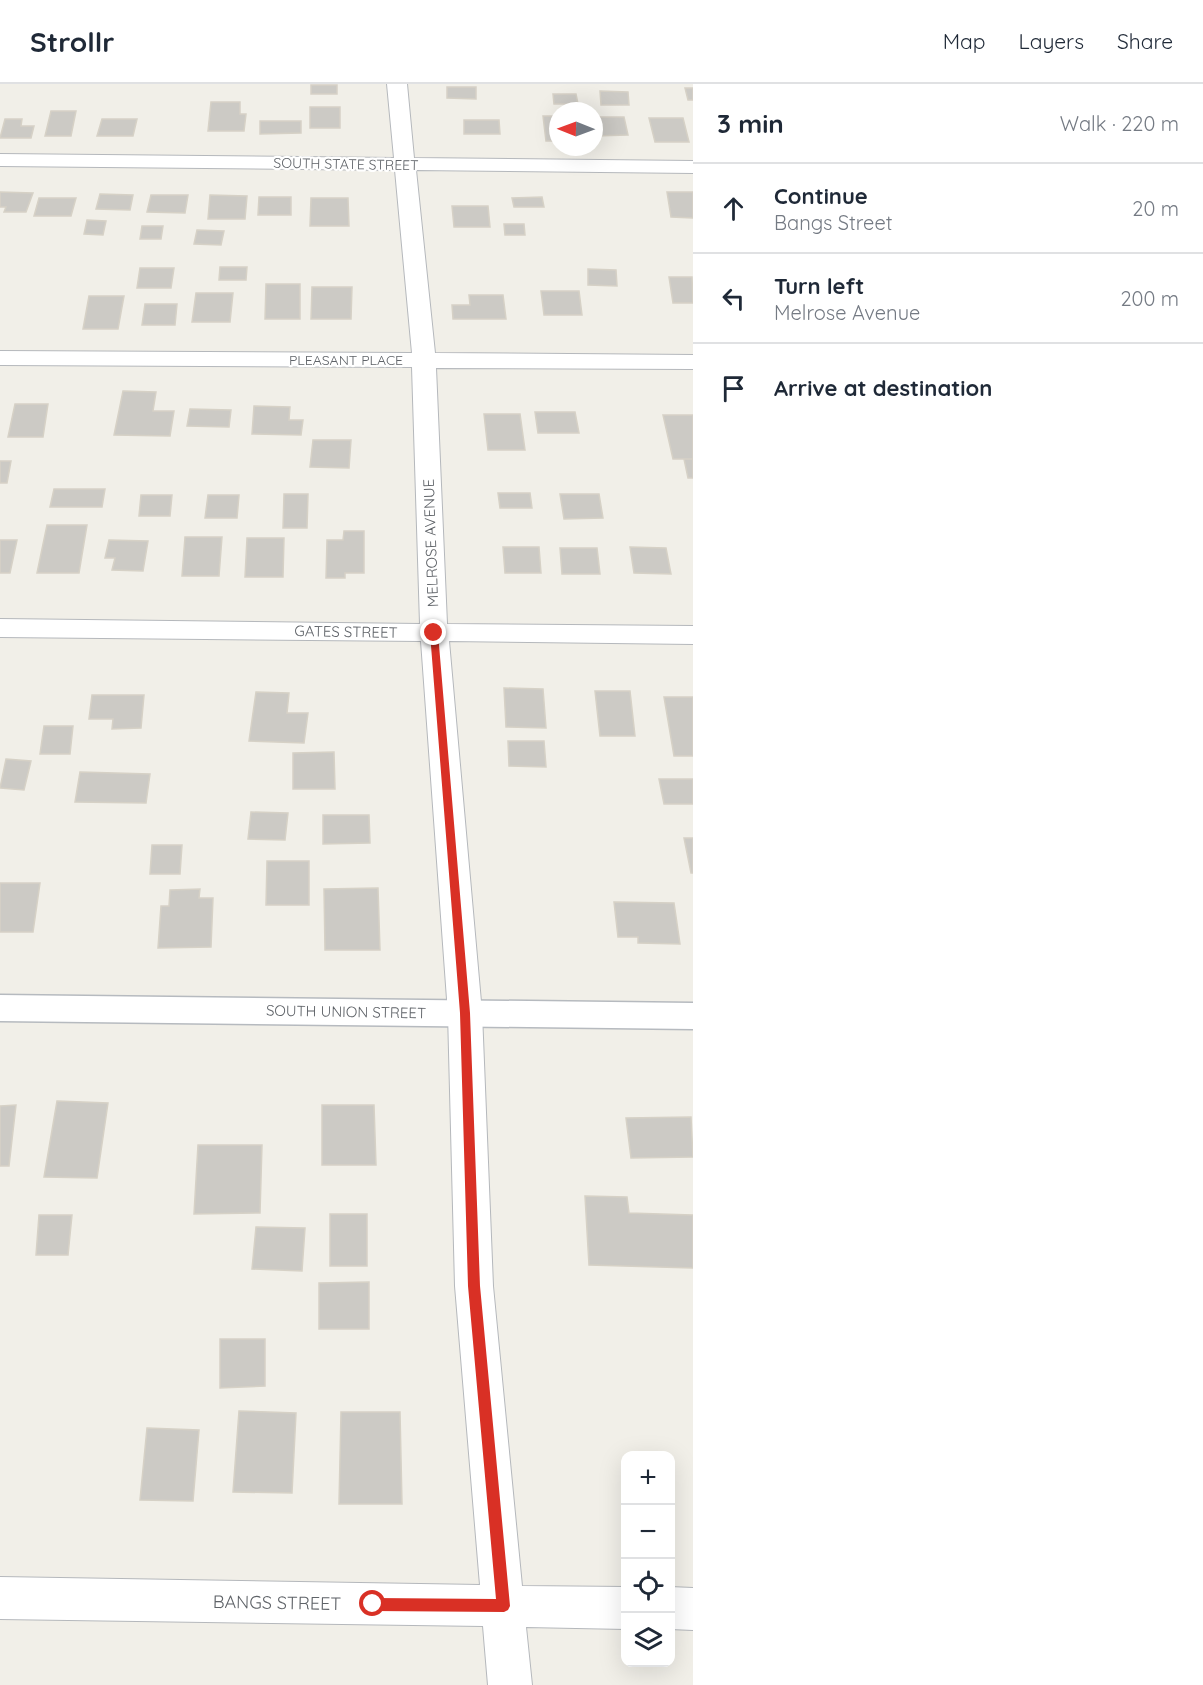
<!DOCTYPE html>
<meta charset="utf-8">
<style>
:root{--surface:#fff;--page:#f2f2f3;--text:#1f2937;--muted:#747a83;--line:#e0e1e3}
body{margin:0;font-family:Quicksand,sans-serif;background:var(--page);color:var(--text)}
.controls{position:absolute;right:18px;bottom:18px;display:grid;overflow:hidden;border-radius:12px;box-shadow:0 6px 24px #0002}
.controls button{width:54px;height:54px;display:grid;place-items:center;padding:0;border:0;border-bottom:2px solid var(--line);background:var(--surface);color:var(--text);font:30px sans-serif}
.compass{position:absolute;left:549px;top:18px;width:54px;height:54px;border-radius:50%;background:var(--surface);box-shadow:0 6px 24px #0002;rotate:271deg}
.stop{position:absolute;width:18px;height:18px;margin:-14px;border:4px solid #d93025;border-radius:50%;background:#fff}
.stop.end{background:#d93025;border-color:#fff;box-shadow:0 2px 6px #0008}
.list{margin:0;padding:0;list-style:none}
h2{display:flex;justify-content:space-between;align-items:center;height:78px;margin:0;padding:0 24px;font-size:26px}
h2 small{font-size:20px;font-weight:400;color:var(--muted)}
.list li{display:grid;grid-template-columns:39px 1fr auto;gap:18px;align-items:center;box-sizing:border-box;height:90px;padding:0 24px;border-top:2px solid var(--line)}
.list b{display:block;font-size:22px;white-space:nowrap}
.list p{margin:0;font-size:20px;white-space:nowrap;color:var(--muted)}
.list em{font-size:20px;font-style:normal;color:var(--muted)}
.icon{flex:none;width:33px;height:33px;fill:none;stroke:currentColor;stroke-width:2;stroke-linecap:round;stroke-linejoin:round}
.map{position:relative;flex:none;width:693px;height:1601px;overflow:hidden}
header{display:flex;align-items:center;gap:36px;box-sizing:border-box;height:84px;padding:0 30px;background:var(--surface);border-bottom:2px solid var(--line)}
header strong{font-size:28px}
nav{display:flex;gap:33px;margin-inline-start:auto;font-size:21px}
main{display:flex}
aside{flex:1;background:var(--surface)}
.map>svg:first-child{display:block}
</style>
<header>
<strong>Strollr</strong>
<nav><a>Map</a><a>Layers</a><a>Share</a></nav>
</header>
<main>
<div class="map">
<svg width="693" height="1601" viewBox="0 0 693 1601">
<rect width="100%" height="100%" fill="#f1efe8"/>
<path fill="#cccac5" stroke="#d6d1c6" stroke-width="1.5" d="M311 1H337V10H311Z
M447 3H476V15L447 14Z
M685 4H693V16H688Z
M600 7 628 8 629 21H601Z
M553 10H576L578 20H554Z
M211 18H240V30H246L244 47H208Z
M310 23H340V44H310Z
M51 27H76L71 52H45Z
M543 32H558V57H546Z
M594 33H624L628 51 594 52Z
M649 34H683L689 58H655Z
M5 35H22L21 42H34L31 54H0Z
M102 35H137L133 52H97Z
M464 36H499L500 50H464Z
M260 37H301V49L260 50Z
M0 108 33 109 26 128H4L6 123H0Z
M667 108H693V134L671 133Z
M100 110 133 111 130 126 96 125Z
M151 111H188L185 129 147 128Z
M210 111 247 112 245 135H208Z
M259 113H291V131H258Z
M542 113 544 123H514L512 114Z
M39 114H76L71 132H34Z
M311 114H348L349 142H310Z
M452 122H488L490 143H454Z
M87 136 106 137 103 151 84 150Z
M504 140H524L525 151H505Z
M142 142H163L161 155H140Z
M197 146 224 147 221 161 194 160Z
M220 183H247L246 196H219Z
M140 184H174L171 204H137Z
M588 185 616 186 617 202 588 201Z
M669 193H692L693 219H673Z
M266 200H300V235H265Z
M312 203H352L351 235H311Z
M541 207H579L582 231H544Z
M196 209H233L230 238H192Z
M469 211H503L506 235H453L452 221H470Z
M89 212H124L118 245H83Z
M145 220H177L175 241H142Z
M123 307 156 308 153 327H174L170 352 114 351Z
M15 320H48L43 353H8Z
M254 322 290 323 289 336H303L301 351 252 350Z
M190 325 231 326 229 343 187 342Z
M535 328H575L579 349H538Z
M484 330H520L525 366H488Z
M663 331H693V375H673Z
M313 356H351L349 384 310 383Z
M684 375H693V394H688Z
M0 377H11L7 399H0Z
M54 405H105L102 423H50Z
M498 409H530L532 424H500Z
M284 410H308L307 444H283Z
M560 410H599L603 434 564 435Z
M141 411H172L170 432H139Z
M208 411H239L237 434H205Z
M47 441H87L79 489H37Z
M344 447H364V489H345V494H326L327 456H343Z
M185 453H222L219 492H182Z
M247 454H284L283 493H245Z
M0 456H17L10 489H0Z
M109 456 148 457 143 487 112 486 115 474H105Z
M503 463H539L541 489H505Z
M630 463 666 464 671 490 634 489Z
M560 464H597L600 490H562Z
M504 604 543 605 546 644 506 643Z
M595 607H630L635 652H600Z
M256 608 289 609 287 629H308L304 659 249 657Z
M92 611H144L141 644 112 645 113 635H89Z
M664 613H693V672H674Z
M44 642H73L70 670H40Z
M508 657H544L546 683 509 682Z
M334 668 335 705H293V669Z
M6 675 31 677 24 706 0 704Z
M80 688 150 690 146 719 75 718Z
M659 695H693V720H664Z
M251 728 288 729 285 756 248 755Z
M323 731H369L370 759 323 760Z
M684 754H693V789H691Z
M152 761H182L180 790H150Z
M267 777H309V821H266Z
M0 799H40L33 848H0Z
M378 804 380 866H325L324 805Z
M200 805 199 814H213L211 863 158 864 161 822H169L170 806Z
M614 818 674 819 680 860 638 859V853H618Z
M57 1017 108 1019 97 1094 44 1093Z
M16 1021 9 1082H0V1022Z
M322 1021H374L376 1081H322Z
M691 1033 693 1073 631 1074 626 1034Z
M198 1061H262L260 1129 194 1130Z
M585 1112 627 1113 629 1129 693 1131V1184L589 1181Z
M330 1130H367V1182H330Z
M39 1131H72L68 1171H36Z
M256 1143 305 1144 302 1187 252 1185Z
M369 1198V1245H319V1199Z
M220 1255H265V1302L220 1304Z
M239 1327 296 1329 292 1409 233 1408Z
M341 1328H400L402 1420H339Z
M147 1344 199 1346 193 1417 140 1416Z"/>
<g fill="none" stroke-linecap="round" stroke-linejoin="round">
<defs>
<path id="street" d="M387 0H407L414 74 693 77V89L416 86 435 269 693 271V285L436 284 447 540 693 542V560L449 557 482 929 493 1202 522 1502 626 1503V1545L526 1543 532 1601H488L483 1542 0 1535V1493L480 1501 455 1202 448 929 421 557 0 553V535L420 540 412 283 0 281V267L412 269 395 86 0 82V70L394 74Z
M670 1503 693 1504V1546L670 1545Z"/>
<path id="secondary" d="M0 911 693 919V945L0 937Z"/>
</defs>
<use href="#street" stroke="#b5b8bc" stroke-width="2"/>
<use href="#secondary" stroke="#b6babf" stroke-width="3"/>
<use href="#street" fill="#fff" fill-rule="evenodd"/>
<use href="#secondary" fill="#fff" fill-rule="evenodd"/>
</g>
<path fill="#d93025" d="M434 546 438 549 470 929 480 1202 510 1522 508 1526 504 1528 373 1527 368 1525 366 1520 368 1516 373 1514 496 1515 468 1202 460 929 430 549Z"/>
<g text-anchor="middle" stroke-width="4.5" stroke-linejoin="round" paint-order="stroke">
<g font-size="14" fill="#5f6368" stroke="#fff">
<text transform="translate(346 80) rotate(1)" y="5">SOUTH STATE STREET</text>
<text x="346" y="281">PLEASANT PLACE</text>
</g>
<g font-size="15" fill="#5f6368" stroke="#fff">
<text transform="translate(431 459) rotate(-92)" y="5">MELROSE AVENUE</text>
<text transform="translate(346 548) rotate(1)" y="5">GATES STREET</text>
<text transform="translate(346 928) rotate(1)" y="5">SOUTH UNION STREET</text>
</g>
<g font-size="18" fill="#5f6368" stroke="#fff">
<text transform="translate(277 1519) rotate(1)" y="6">BANGS STREET</text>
</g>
</g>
</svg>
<div class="controls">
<button>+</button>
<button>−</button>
<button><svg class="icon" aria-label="locate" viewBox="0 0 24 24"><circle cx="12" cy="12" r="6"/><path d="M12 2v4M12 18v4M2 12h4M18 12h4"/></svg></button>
<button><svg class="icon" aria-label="layers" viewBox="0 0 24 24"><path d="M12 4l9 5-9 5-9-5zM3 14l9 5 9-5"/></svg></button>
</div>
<svg class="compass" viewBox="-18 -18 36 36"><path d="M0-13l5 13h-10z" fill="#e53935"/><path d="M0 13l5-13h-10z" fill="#747a83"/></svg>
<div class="stop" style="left:373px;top:1520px"></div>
<div class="stop end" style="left:434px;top:549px"></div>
</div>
<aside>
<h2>3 min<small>Walk · 220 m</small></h2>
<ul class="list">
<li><svg class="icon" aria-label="ahead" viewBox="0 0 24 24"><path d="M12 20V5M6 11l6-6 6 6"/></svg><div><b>Continue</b><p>Bangs Street</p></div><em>20 m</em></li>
<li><svg class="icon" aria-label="left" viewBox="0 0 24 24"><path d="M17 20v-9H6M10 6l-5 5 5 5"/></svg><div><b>Turn left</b><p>Melrose Avenue</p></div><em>200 m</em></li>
<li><svg class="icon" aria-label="arrive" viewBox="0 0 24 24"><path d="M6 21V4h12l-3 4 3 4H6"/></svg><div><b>Arrive at destination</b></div></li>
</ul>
</aside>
</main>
